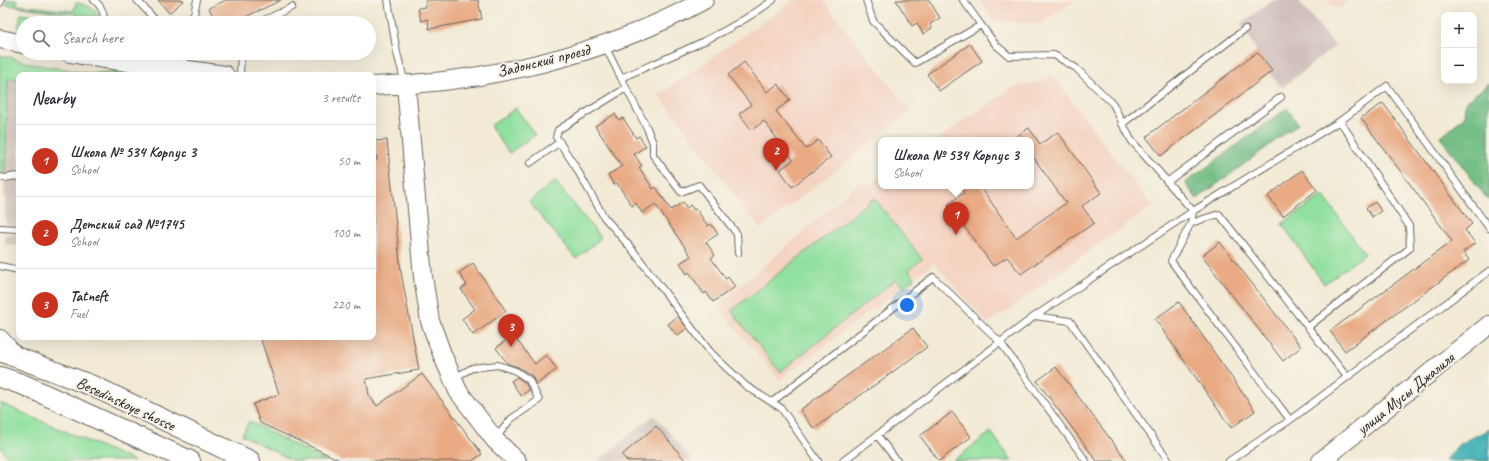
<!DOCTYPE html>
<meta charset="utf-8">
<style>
:root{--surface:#fff;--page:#f7f7f7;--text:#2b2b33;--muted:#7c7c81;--line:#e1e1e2;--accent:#c8321e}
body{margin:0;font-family:Caveat,sans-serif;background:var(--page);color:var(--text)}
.controls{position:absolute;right:12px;top:12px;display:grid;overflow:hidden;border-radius:8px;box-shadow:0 4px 16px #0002}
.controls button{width:36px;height:36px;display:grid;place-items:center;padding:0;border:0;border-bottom:1px solid var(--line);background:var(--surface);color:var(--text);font:20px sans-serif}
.you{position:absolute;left:907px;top:305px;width:14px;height:14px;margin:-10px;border:3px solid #fff;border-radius:50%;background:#1a73e8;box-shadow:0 0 0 6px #1a73e833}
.badge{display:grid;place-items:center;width:26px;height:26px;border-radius:50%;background:var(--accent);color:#fff;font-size:13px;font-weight:700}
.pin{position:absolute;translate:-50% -33px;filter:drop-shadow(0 1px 2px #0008)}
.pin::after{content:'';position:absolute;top:21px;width:14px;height:12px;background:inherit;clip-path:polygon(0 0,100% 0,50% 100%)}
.popup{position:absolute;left:878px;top:137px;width:156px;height:52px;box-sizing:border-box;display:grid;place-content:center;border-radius:8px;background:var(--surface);filter:drop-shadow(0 1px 3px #0005);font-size:13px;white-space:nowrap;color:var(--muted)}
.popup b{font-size:15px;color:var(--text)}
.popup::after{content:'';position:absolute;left:50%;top:100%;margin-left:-8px;border:8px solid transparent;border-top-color:var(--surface)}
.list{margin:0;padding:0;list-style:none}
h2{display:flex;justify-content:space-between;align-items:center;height:52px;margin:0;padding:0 16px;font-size:17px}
h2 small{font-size:13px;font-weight:400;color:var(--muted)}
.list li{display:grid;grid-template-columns:26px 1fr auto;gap:12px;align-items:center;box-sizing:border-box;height:72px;padding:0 16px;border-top:1px solid var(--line)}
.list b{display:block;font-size:15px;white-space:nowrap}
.list p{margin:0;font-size:13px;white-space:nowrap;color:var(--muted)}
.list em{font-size:13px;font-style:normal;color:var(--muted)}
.icon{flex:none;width:22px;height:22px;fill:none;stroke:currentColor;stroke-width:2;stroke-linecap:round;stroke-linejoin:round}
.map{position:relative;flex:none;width:1489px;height:461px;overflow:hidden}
.search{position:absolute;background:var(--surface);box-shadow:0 4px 16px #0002;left:16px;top:16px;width:360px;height:44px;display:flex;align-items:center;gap:10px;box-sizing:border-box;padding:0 14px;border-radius:22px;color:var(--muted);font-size:15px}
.panel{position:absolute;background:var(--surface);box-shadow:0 4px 16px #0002;left:16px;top:72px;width:360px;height:268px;border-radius:8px}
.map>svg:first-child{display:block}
</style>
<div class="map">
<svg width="1489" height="461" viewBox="0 0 1489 461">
<rect width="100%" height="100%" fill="#f7f3e8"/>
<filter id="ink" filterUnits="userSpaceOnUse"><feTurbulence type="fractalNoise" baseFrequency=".025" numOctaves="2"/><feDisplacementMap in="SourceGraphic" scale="8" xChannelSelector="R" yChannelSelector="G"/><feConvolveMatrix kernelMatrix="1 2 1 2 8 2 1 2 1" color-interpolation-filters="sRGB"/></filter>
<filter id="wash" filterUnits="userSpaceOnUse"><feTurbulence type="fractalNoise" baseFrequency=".012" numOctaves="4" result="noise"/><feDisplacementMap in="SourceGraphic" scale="16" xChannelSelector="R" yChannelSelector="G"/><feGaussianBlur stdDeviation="0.9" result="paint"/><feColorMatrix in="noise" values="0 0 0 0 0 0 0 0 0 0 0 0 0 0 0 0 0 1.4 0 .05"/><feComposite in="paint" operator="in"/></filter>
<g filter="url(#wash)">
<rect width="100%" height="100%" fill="#f2ead5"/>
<path fill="#f4d3c1" d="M794 0H823L911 112 760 229 659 95Z
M980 0H1076L1041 24 993 21Z
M1324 0H1350L1339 10Z
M1052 75 1152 206 988 324 934 263 779 380 717 306 861 182 867 186 881 177V186H1031V140H936L1011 89 1043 81Z"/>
<path fill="#d0c0bc" d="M1274 0H1298L1335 46 1282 88 1269 73 1272 71 1257 52 1245 29 1240 24Z
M8 78 19 80V246L5 244V234L14 235 15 226 6 225 4 181Z
M654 415 693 461H598Z"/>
<path fill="#90e09f" stroke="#567e5e" d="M7 0H17V5L74 11 76 3C87 5 94 7 99 17L6 5Z
M21 14 83 23H23V30L18 29Z
M0 55 9 57 33 64 88 73 120 72 135 75H19V80L8 78 5 172 0 174Z
M516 108 535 135 509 153 490 126Z
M555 181 601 238 576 259 529 202Z
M1323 195 1365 254 1324 284 1282 224Z
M874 198 922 259 909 270 915 278 903 287 896 279 780 372 731 311Z
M0 403 134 461H10L0 446Z
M249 421 325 461H326H293L242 435Z
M991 432 1012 461H953Z"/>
<path fill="#74be86" stroke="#486d51" d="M1489 83V201L1440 137 1464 117 1465 103Z
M1287 108 1298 124 1197 199 1185 183Z"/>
<path fill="#3eafb6" stroke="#2d6669" d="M1489 429V461H1445L1458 445Z"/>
<g id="blocks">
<path fill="#e9aa84" d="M158 0H184L169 13Z
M226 0H281L233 23H216L209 8Z
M425 0H478L482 19 429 29 428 19 421 21 418 8 426 7Z
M896 0H929L940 18 930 24 932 28 923 34 917 23 912 26Z
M970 44 982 61 939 91 927 74Z
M1257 52 1272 71 1161 156 1146 137Z
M744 62 767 92 778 84 790 100 776 111 806 149 818 140 831 157 792 187 780 170 793 160 764 121 752 130 739 114 751 105 728 75Z
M1383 103 1472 224 1465 230 1475 243 1463 252 1469 260 1345 351 1330 331 1452 241 1361 118Z
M615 114 619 120 623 118 636 138 639 136 646 146 634 154 642 166 639 167 653 189 656 187 671 210 683 202 687 208 690 205 694 210 696 209 708 226 711 224 718 234 706 242 715 255 711 258 726 279 728 277 735 287 713 302 706 292 704 294 689 272 687 274 680 263 691 256 655 204 642 213 636 203 632 206 617 183 614 185 608 175 622 166 595 126Z
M1029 128 1040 144 1058 132 1101 193 1082 206 1094 223 1021 274 1007 257 993 266 948 204 964 193 959 186H980L1016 238 1066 203 1031 154V140H1011Z
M387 140 401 272 419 370 366 379 369 395 377 406 422 374 482 454 472 461H342L260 423 253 404 279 394 260 337H373V161L377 160 375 141Z
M1302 170 1317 190 1283 216 1268 196Z
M1375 202 1381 211 1372 217 1366 208Z
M1220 242 1301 347 1283 361 1202 256Z
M473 263 506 311 473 335 462 319 475 309 461 289 467 285 459 273Z
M1179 302 1255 411 1231 428 1155 319Z
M678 316 687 328 677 336 668 324Z
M913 328 927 347 814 429 800 410Z
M513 335 535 364 546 355 557 369 536 385 532 376 518 367 508 364 496 348Z
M1056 367 1127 461H1097L1054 404 1037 381Z
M517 377 525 383 529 390 521 396 511 381Z
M952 412 971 437 939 461 920 436Z
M656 426 686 461H627L622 455Z"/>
</g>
</g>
<g filter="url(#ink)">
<use href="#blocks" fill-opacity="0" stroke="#67645d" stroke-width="1"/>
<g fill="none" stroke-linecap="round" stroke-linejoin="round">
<defs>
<path id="lane" d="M94 0C102 7 104 12 104 23
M137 0 158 23
M388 0 397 53 405 83
M866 0 873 21 915 63 981 25 996 45 1009 56 1054 55 1076 68 1113 104 1131 140 1193 211 1191 223 1171 261 1290 420
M963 0 981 25
M0 3 1 0
M170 23 194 16
M192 23 197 0
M258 23 292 7
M605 46 621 78
M182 67 185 53
M240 75 241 53
M626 88 558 130 556 137 575 166 604 217 631 248 711 353 746 386 781 408 818 461
M1122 124 1245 29
M530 163 560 142
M0 177 5 178 16 176 19 178
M1167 182 1281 97
M1191 223 1219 214 1347 377
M0 228 19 229
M738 253 737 234 699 185 681 192 653 155V143L647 128 621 78C673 55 728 34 773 0
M0 266 19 270
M1035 316 1193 211 1340 121
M1308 327 1410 248 1409 226 1340 121 1387 86 1489 228
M454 378 472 368 498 365 516 371 529 380 539 400 511 419 496 438
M772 402 933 277 1000 342 1086 461
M877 435 897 461
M843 461 1035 316 1070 321 1169 461
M1229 461 1290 420 1489 271"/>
<path id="secondary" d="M0 39 23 44
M70 53 98 58 225 75
M406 85 423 277 430 321 442 354 458 391 495 440 517 461
M373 86C486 83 605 55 704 0
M0 339 15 356
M1321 461 1489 325"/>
<path id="primary" d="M0 351 93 386 250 461
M0 377 24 385 190 461"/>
</defs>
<use href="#lane" stroke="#67645d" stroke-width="8"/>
<use href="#secondary" stroke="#67645d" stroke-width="20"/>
<use href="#primary" stroke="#67645d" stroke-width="22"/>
<use href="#lane" stroke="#fff" stroke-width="6"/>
<use href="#secondary" stroke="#fff" stroke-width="18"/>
<use href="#primary" stroke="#fff" stroke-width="20"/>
</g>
</g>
<g text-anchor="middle" stroke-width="4" stroke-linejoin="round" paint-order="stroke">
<g font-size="16" fill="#1c1c1c" stroke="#f7f3e8">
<text transform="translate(543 60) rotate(-14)" y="6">Задонский проезд</text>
<text transform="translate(1405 393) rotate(-39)" y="6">улица Мусы Джалиля</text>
<text transform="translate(126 403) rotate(25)" y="6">Besedinskoye shosse</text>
</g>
</g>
</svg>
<div class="controls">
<button>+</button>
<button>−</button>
</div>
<div class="you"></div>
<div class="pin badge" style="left:956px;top:235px">1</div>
<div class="popup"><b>Школа № 534 Корпус 3</b>School</div>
<div class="pin badge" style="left:776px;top:171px">2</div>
<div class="pin badge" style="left:511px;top:347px">3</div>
<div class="search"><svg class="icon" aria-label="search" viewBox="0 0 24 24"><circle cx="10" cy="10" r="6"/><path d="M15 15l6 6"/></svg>Search here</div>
<section class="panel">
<h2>Nearby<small>3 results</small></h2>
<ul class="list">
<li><span class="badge">1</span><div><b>Школа № 534 Корпус 3</b><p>School</p></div><em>50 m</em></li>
<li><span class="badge">2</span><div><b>Детский сад №1745</b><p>School</p></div><em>100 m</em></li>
<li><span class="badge">3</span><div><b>Tatneft</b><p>Fuel</p></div><em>220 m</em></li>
</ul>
</section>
</div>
